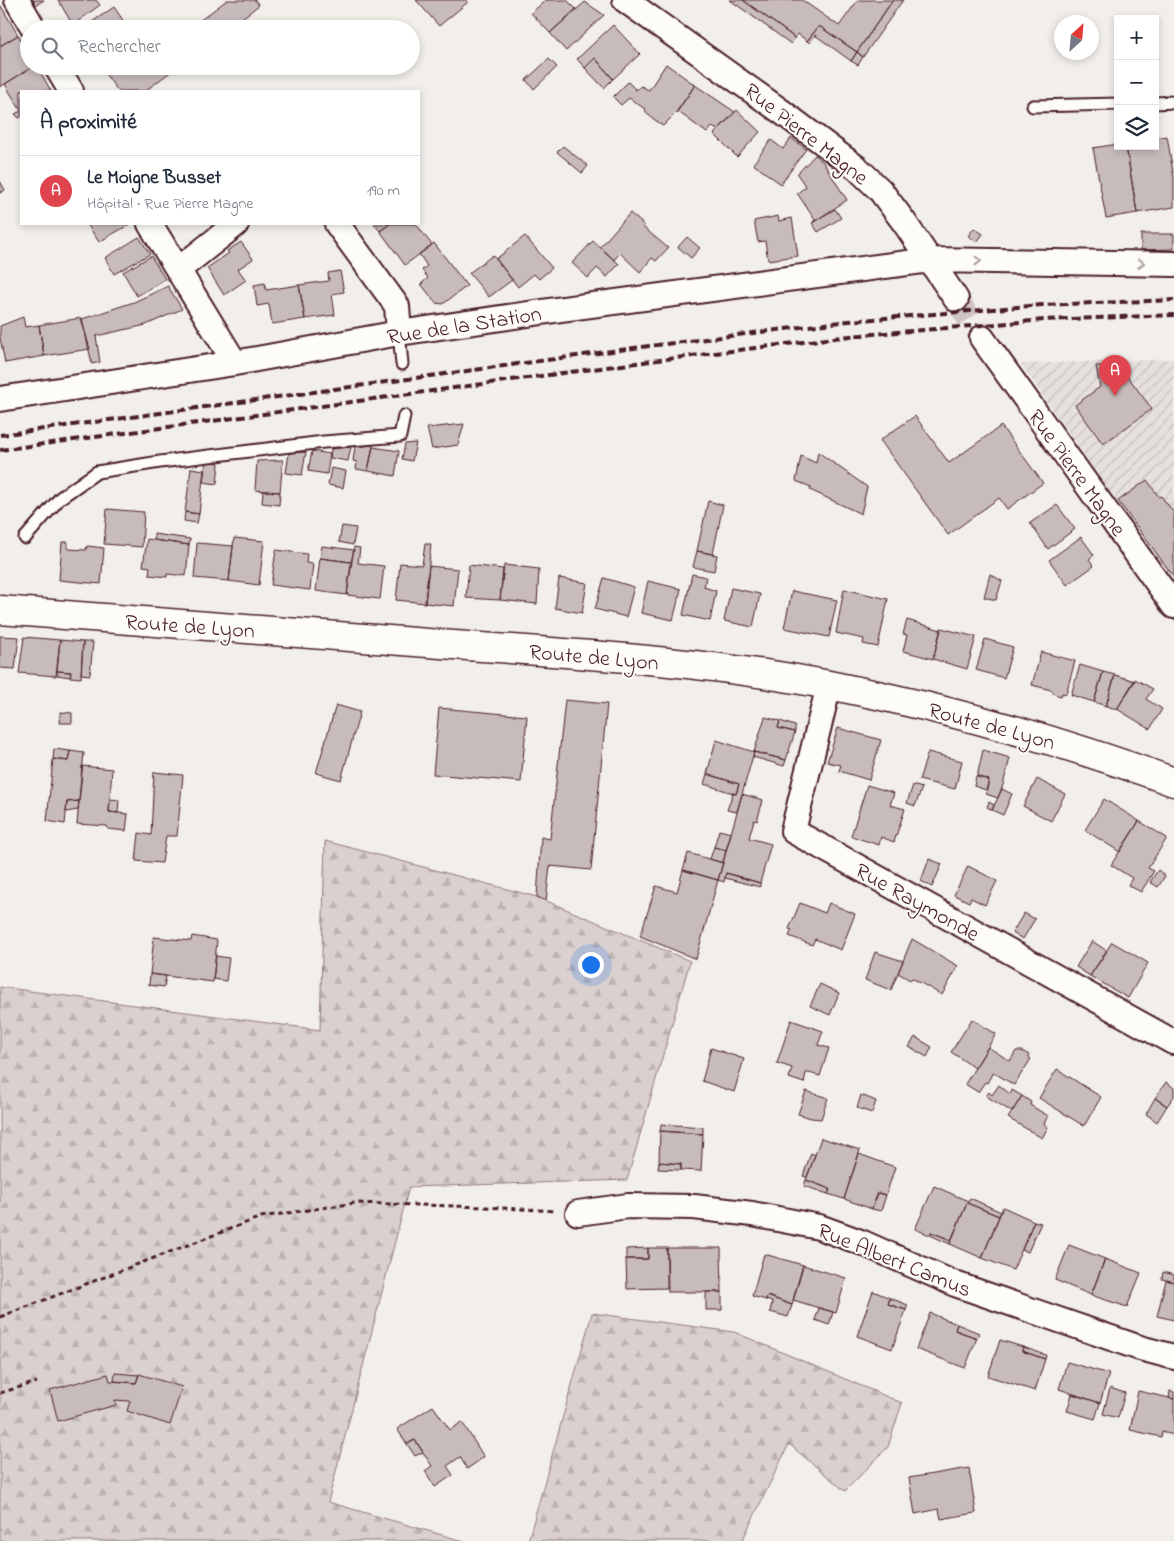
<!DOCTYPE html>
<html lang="fr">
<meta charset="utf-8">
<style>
:root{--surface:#fff;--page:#f2f2f3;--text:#1f2937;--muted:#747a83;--line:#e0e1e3;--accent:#d1495b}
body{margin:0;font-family:"Indie Flower",sans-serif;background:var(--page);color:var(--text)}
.controls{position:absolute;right:15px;top:15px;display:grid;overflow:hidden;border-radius:0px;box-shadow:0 2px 8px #0003}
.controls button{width:45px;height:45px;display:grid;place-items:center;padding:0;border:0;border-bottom:1px solid var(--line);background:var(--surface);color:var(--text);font:25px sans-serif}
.compass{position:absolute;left:1054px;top:15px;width:45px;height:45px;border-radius:50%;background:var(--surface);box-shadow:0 2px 8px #0003;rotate:26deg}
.you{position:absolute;left:590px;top:964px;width:18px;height:18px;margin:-12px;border:4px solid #fff;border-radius:50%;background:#1a73e8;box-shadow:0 0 0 8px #1a73e833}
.badge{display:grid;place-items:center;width:32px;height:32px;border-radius:50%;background:var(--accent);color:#fff;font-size:16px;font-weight:700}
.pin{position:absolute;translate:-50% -41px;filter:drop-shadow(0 1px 2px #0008)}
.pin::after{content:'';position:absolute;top:26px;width:18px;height:15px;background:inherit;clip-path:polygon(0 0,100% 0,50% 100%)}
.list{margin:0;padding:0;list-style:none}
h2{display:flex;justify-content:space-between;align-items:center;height:65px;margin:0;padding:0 20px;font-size:21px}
h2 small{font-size:16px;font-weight:400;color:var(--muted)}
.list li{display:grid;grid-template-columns:32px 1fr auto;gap:15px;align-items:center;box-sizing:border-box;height:70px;padding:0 20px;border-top:1px solid var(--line)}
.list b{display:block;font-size:19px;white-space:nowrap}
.list p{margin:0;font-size:16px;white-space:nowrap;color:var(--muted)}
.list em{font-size:16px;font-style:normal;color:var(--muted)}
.icon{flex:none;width:28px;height:28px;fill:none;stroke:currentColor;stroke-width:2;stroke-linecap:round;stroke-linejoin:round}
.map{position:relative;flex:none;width:1174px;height:1541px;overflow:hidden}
.search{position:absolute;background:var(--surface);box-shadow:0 2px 8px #0003;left:20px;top:20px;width:400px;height:55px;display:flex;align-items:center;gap:12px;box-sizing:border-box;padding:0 18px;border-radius:28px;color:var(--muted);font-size:19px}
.panel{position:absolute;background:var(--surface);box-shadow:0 2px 8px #0003;left:20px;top:90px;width:400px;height:135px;border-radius:0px}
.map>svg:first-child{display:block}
</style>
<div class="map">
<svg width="1174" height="1541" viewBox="0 0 1174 1541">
<defs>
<pattern id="industrial-furrows" width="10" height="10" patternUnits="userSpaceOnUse" patternTransform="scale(1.25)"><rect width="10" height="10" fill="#e5dfdd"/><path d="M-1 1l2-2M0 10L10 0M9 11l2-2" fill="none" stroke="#c6bfbe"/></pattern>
<pattern id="forest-firs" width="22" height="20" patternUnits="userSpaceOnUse" patternTransform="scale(1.25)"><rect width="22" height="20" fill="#d9d0cf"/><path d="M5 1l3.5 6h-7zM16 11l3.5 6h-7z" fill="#bcb2b2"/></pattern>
</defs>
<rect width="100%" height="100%" fill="#f2efeb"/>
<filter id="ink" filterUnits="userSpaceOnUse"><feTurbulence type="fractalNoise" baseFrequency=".02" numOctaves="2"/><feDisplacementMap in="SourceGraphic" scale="10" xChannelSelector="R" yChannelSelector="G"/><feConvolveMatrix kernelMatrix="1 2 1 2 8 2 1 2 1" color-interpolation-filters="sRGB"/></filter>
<g filter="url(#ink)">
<path fill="url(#industrial-furrows)" d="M1174 359V586L1021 364Z"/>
<path fill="url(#forest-firs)" stroke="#92787d" d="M325 841 537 897 690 961 627 1180 409 1187 328 1502 463 1541H0V987L320 1030Z
M592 1313 734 1332 902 1403 888 1447 845 1491 789 1444 742 1541H528Z"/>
<path fill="#c8bbbb" stroke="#4a1f2b" d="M33 0H44L36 5Z
M58 0H96L100 5 73 25Z
M227 0H255L259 5 228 29H197L194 25Z
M416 0H466L468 2 439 26Z
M546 0H567L576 9 550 33 531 13Z
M730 0H743L795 38 791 44Z
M743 0H802L839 26 858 0H893L857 52 819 26 807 41 798 34 795 38Z
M893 0H903L863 57 857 52Z
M585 2 604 15 566 51 550 33Z
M1 6 18 35 0 46V7Z
M114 7 129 29H93L89 24Z
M300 23 305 29H293Z
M613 25 640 54 613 79 595 58 585 68 577 59Z
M819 26 857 52 851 61 815 35 810 43 807 41Z
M18 35 29 53V66H34L0 87V46Z
M857 52 863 57 858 65 851 61Z
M595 58 613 79 604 88 585 68Z
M549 59 557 67 534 89 526 80Z
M666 64 695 85 677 112 663 126 647 114 645 109 629 98 621 105 613 97 628 82 636 90 641 86 649 90Z
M34 66H37L51 91H21V117L19 118 15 114 21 111 5 84Z
M109 66H177V67L145 91H118L103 71Z
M695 85 735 112 718 130 712 127 707 133 677 111Z
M737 110 760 132 737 157 714 134Z
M1167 136 1174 178V207L1137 213 1126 146H1155V138Z
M791 138 806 149 781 184 753 164 771 140 783 149Z
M1118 144V146H1126L1137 213 1106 218 1093 148Z
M563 146 588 166 582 173 557 152Z
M815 155 823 162 847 200 812 223 815 220 797 193 806 187 797 174Z
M0 181 5 190 0 193Z
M835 209 841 218 818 232 812 223Z
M630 213 644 225 643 227 668 248 656 261 652 258 640 272 620 253 614 260 600 247Z
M778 216 779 221 792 218 798 256 768 260 765 241 758 242 754 221Z
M87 224H130L99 242Z
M374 224H390L380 231Z
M390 224H416L432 245 405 265 380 231Z
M974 228 983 234 977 242 968 236Z
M1141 234H1174V249L1141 250Z
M525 236 552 268 539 279 534 274 518 287 496 259Z
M139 237 150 254 114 274 105 258Z
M687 237 700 248 691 258 678 247Z
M593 241 619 264 607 277 597 268 588 278 572 263Z
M241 242 253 259 238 269 246 280 224 295 207 268 229 253 227 251Z
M434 243 467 286 443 304 436 303 421 284 428 278 422 270 427 266 419 254Z
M493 255 512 280 489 297 469 273Z
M151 256 165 279 137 296 123 272Z
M340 271 344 292 332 294 335 315 305 319 299 285 329 281 328 273Z
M265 283 266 290 299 285 305 319 272 324 269 304 257 306 254 285Z
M168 286 182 309 146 325 96 336 100 362 92 364 82 319 134 302Z
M23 317 25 327 39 325 44 356 5 363 0 338V326Z
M81 318 90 349 44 356 39 325Z
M1119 365 1152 409 1103 444 1075 405 1100 387 1096 366Z
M915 416 949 463 1001 426 1043 483 1007 509 999 498 948 535 880 440Z
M464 424 458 445 432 449 427 428Z
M416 443 412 461 402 459 405 444Z
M373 445 368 471 356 469 357 462 353 461 355 447Z
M351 447 348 461 330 458 331 449Z
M373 447 399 451 395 476 368 471Z
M312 451 330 454 327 474 308 471Z
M306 452 302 475 286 473 289 453Z
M818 452 867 487 861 514 810 490 811 487 796 481 801 456 816 463Z
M283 460 280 492 255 490 257 461Z
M206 461 219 463 217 484 203 482Z
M191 468 204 470 199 514 185 512Z
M331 468 346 471 343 488 328 485Z
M1147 480 1159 497 1161 496 1174 513V577L1118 501Z
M263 491 280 492 279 505 262 503Z
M708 501 723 505 713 554 697 551Z
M1057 505 1075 529 1048 549 1030 523Z
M107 509 144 512 142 547 104 544Z
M185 512 199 514 197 523 184 521Z
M342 526 356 528 353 545 339 542Z
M154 534 190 539 189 545 154 540Z
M1081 537 1094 555 1089 559 1094 566 1067 585 1049 560Z
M234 538 264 541 259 585 229 581Z
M147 539 189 545 186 576 167 574V577L149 575 150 567 143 566Z
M62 542H68V549L86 550 87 546 104 548 101 584 59 580Z
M197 543 233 546 229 581 194 578Z
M425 544H431L425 603 396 600 400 563 422 565Z
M322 546 354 550 351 562 320 558Z
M354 547 360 548 358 563 384 566 380 599 347 595Z
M276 550 307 554 306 563 313 564 310 590 271 585Z
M697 551 717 555 714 571 693 567Z
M320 558 351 562 347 595 316 591Z
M469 565 503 569 500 600 466 598Z
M504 565 539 569 537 604 500 600Z
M429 566 458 569 454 606 425 603Z
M692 574 706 577 704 587 716 591 710 621 683 615Z
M990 574 1002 581 996 600 984 597Z
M559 578 587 583 582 613 555 608Z
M604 578 634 587 626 617 595 609Z
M648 581 681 589 673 620 641 613Z
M731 588 760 594 753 627 724 621Z
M844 589 888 599 878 647 863 644 864 639 836 633Z
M792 591 837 600 829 637 784 628Z
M907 620 941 630 933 659 903 651 907 635 903 634Z
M941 628 976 637 967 669 933 659Z
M0 636 19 637 15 669 0 668Z
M24 637 60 640 56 676 19 673Z
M985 639 1013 647 1004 678 976 670Z
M60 640 83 642 81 678 70 677 71 672 57 671Z
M83 642H93L90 675 81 674Z
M1041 652 1075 661 1066 694 1062 693 1061 696 1054 694 1051 690 1032 685Z
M1080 665 1103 672 1094 702 1071 695Z
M57 671 71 672 70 677 57 675Z
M1103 672 1115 675 1106 706 1094 702Z
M1115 675 1135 681 1117 709 1106 706Z
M1135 679 1153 689 1146 699 1162 709 1150 729 1117 709Z
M565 700 607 704 591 870 550 866 546 901 537 897 541 837 550 839Z
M336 705 360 712 341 780 316 773Z
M439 708 527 716 521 782 433 774Z
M61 712 72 713V723H60Z
M765 717 780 721 778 728 795 732 786 760 754 752Z
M780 721 795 726V732L778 728Z
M838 728 881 740 869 780 839 771 841 765 827 762Z
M716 740 754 752 737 812 727 810 733 793 736 794 739 784 707 774Z
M54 749 70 751 68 761 53 759Z
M983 750 1010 758 1003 785 998 798 986 794 989 780 977 777Z
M70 751 84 753 79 801 67 802 65 824 47 821 53 759 68 761Z
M754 752 786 760 784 766 753 757Z
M928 752 962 761 955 789 919 780Z
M82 766 112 769 109 812 128 814 126 831 108 829 107 826 77 824Z
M154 772 183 775 177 836H166L162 863 136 861 139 833 151 835Z
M707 774 739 784 736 794 704 784Z
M976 776 989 780 986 790 974 786Z
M1037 779 1065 794 1051 821 1023 806Z
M867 785 894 793 890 805 905 809 894 842 881 837 879 845 851 836Z
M913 785 922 788 915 806 907 803Z
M1002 789 1012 794 1003 815 992 810Z
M742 794 763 800 757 821 754 820 749 838 771 844 760 883 726 873 724 882 718 880Z
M110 799 119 800 118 813 109 812Z
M1104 799 1139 821 1120 852 1085 830Z
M79 801 78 810 66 812 67 802Z
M989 802 994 805 992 810 987 807Z
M1139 821 1167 838 1148 868 1154 871 1141 892 1128 885 1132 878 1111 865Z
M719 830 731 833 726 850 714 847Z
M714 847 726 850 723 863 710 859Z
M688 853 723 863 718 880 683 870Z
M929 859 942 864 932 887 921 881Z
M968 866 997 881 985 905 971 898 969 902 954 895Z
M683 870 718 880 696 959 640 936 656 886 677 892Z
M1158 870 1165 876 1158 887 1150 882Z
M726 873 760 883V887L725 878Z
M800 903 825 913 829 903 855 914 841 950 815 939 812 945 789 936 792 930 789 929Z
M1024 913 1035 919 1023 939 1012 933Z
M192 936 217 940 213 982 150 974 154 937 191 941Z
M912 939 958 966 942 995 912 978 910 980 898 973Z
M1092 941 1107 951 1090 976 1076 967Z
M1112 942 1148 963 1128 998 1090 976Z
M875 952 903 961 891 990 865 980Z
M216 956 229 958 226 981 213 979Z
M150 974 166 976 164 987 149 985Z
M820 984 839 993 830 1015 810 1006Z
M972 1019 996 1034 975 1068 951 1052Z
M791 1020 823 1031 818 1045 829 1048 820 1076 809 1073H806L804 1083 789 1078 792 1068 777 1063Z
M915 1037 932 1047 927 1057 909 1047Z
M988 1047 1010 1061 1016 1051H1022L1029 1055V1058L1031 1059 1014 1085 993 1072 987 1083 985 1082 978 1092 965 1084Z
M711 1048 744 1059 734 1092 702 1081Z
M1057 1069 1101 1097 1084 1126 1039 1098Z
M1166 1082 1174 1088V1096L1167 1106 1155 1098Z
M999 1085 1010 1094 1012 1090 1022 1096 1012 1112 986 1096 989 1092 992 1095Z
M806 1091 828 1098 821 1119 811 1118 798 1114Z
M861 1095 876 1101 872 1113 857 1108Z
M1022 1096 1031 1102 1030 1105 1048 1116 1044 1124 1048 1127 1042 1138 1008 1118Z
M1155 1098 1167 1106 1157 1122 1146 1114Z
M661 1124 703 1127V1134L660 1131Z
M660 1131 703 1134 701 1171 681 1170V1164L659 1162Z
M821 1138 860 1150 844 1199 828 1194 830 1189 806 1180Z
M811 1153 815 1155 807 1177 803 1176Z
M859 1154 895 1167 886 1195 878 1193 872 1209 844 1199Z
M659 1162 681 1164V1170L658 1169Z
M806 1180 830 1189 828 1194 804 1186Z
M934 1186 968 1201 951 1240 931 1232 930 1235 915 1229Z
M878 1193 886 1195 881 1211 872 1209Z
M970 1198 1001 1212 999 1216 967 1203Z
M967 1203 999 1216 982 1258 950 1244Z
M1003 1207 1034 1221 1013 1270 982 1258Z
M1034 1221 1041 1223 1028 1252 1022 1250Z
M931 1232 951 1240 950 1244 930 1235Z
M1069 1245 1105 1259 1091 1295 1055 1280Z
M648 1248H667V1288L627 1289 626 1259H648Z
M648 1248V1259H626V1249Z
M667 1248H721L722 1292H668Z
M764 1254 803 1265 792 1305 767 1296 766 1300 752 1296Z
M1105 1259 1141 1273 1127 1307 1091 1295Z
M803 1265 846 1278 836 1313 793 1300Z
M1163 1272 1174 1275V1282L1162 1279Z
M1166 1280 1174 1282V1320L1157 1316Z
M873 1291 890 1298 888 1304 906 1310 892 1349 857 1336Z
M706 1292H722V1310H706Z
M767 1296 792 1305 788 1317 770 1312 772 1302 766 1300Z
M890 1298 908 1305 906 1310 888 1304Z
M819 1308 833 1312 829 1325 815 1320Z
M930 1313 957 1324 955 1330 977 1338 965 1368 916 1349Z
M957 1324 979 1333 977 1338 955 1330Z
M1000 1340 1023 1347 1022 1351 1045 1359 1035 1391 988 1376Z
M1023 1347 1046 1355 1045 1359 1022 1351Z
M1067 1362 1109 1374 1100 1403 1059 1389Z
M115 1373 139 1375 136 1383 114 1381Z
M108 1374 110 1381 136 1383 139 1374 182 1387 170 1425 127 1411 130 1401 115 1400 116 1405 58 1421 50 1390Z
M1110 1388 1125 1393 1118 1418 1103 1414Z
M1138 1391 1174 1399V1435L1162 1432 1161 1437 1130 1430Z
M1170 1391 1174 1392V1399L1169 1398Z
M1072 1394 1100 1403 1095 1419 1067 1411Z
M433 1406 450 1430 462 1422 484 1457 467 1469 460 1457 447 1466 453 1475 435 1487 425 1471 432 1466 415 1440 407 1444 397 1429Z
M415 1440 423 1452 415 1456 407 1444Z
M969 1468 976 1513 941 1519 939 1509 915 1514 909 1478Z"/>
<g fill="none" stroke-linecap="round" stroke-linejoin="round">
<path stroke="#d0c5c5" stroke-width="24" stroke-dasharray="24 12" stroke-linecap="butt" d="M956 299 982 338"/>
<defs>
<path id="service" d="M1155 103 1174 102
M1033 106 1118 104
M399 333 402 364
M25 538 60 498 97 472 160 462 324 442 400 436 404 416"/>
<path id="minor" d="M17 0 34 29
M625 0 782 112 857 168 880 190 904 222 956 299
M56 66 71 91
M150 224 235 363
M337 224 397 306 399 333
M178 270 236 224
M982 338 1174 606
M0 399 235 363 399 333 562 309 930 260 1174 264
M829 685 793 831 1173 1042 1174 1040
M578 1213 628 1206 694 1207 752 1214 819 1227 863 1243 955 1284 1140 1348 1174 1357"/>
<path id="primary" d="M0 610C151 622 303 633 454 645 579 654 705 661 829 685 947 708 1061 741 1174 782"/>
</defs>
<use href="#service" stroke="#4a1f2b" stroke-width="15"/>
<use href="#minor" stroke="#4a1f2b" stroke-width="28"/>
<use href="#primary" stroke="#4a1f2b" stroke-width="31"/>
<path stroke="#4a1f2b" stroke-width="3" stroke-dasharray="5 4" stroke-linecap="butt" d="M0 1317 261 1217 355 1203 486 1207 555 1211
M0 1393 37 1382"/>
<use href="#service" stroke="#fdfcf7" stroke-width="11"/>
<use href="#minor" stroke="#fdfcf7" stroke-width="24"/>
<use href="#primary" stroke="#fdfcf7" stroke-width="28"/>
<path stroke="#4a1f2b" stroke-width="4" stroke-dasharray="8 4" stroke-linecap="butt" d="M0 435 649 346 849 321 1042 305 1174 300
M0 450 651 361 850 336 1044 320 1174 315"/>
</g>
<defs><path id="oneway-chevron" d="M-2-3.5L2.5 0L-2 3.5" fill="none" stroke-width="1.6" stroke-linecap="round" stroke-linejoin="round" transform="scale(1.25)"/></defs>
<g stroke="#ac999b">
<use href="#oneway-chevron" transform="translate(978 261) rotate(1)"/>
<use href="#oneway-chevron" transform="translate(1141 263) rotate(1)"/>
</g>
</g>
<g text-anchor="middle" stroke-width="4" stroke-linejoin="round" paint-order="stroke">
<g font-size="22" fill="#4a1f2b" stroke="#fdfcf7">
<text transform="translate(807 133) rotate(38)" y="8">Rue Pierre Magne</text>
<text transform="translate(464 324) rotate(-9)" y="8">Rue de la Station</text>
<text transform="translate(1078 472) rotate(54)" y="8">Rue Pierre Magne</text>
<text transform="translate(190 625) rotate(4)" y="8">Route de Lyon</text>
<text transform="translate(594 656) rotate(5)" y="8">Route de Lyon</text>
<text transform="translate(992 725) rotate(15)" y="8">Route de Lyon</text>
<text transform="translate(918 901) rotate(29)" y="8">Rue Raymonde</text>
<text transform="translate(895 1259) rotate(22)" y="8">Rue Albert Camus</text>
</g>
</g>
</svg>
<div class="controls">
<button>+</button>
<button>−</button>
<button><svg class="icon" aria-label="layers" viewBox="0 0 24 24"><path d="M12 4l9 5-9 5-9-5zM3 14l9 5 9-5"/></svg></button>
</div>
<svg class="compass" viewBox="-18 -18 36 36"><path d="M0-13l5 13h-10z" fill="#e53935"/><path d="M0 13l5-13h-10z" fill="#747a83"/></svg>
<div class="you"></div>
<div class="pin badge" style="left:1115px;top:396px;background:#e0444e">A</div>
<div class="search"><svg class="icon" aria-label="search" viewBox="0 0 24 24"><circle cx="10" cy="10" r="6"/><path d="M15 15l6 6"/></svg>Rechercher</div>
<section class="panel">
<h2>À proximité<small></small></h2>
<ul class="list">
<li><span class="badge" style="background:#e0444e">A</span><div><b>Le Moigne Busset</b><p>Hôpital · Rue Pierre Magne</p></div><em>190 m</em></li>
</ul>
</section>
</div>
